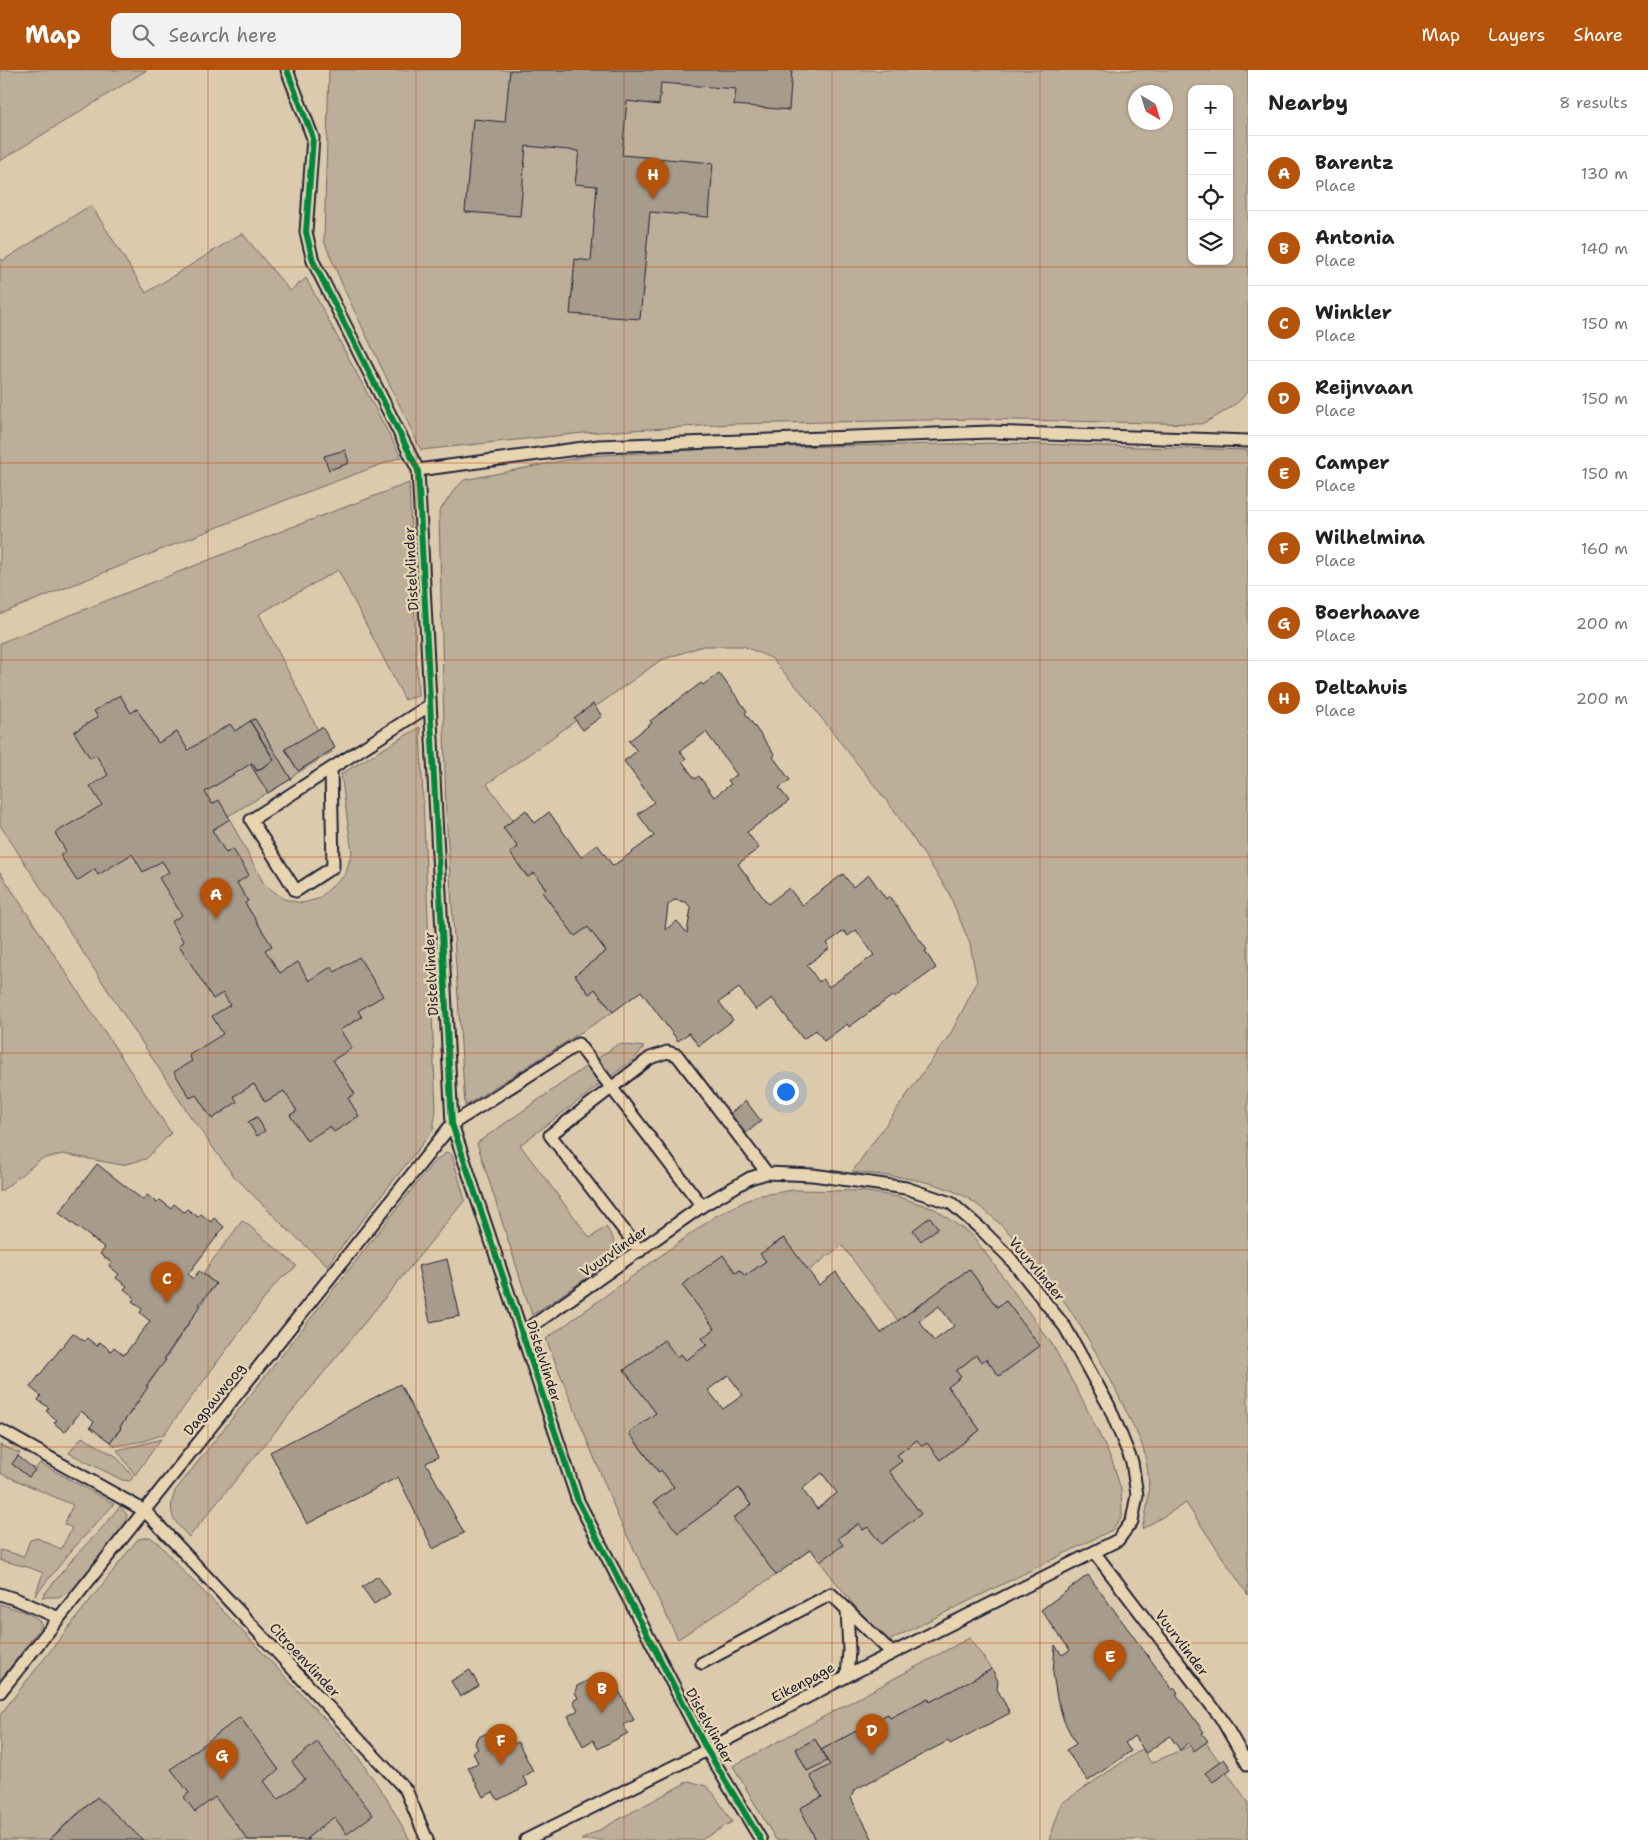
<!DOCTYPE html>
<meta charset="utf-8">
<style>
:root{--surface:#fff;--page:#f2f2f2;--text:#222;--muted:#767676;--line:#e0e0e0;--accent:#b45309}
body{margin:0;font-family:"Shantell Sans",sans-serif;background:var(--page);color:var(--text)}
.controls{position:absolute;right:15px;top:15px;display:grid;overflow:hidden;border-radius:10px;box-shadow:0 1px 4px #0004}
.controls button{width:45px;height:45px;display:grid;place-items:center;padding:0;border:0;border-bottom:1px solid var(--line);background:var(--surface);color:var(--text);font:25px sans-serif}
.compass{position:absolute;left:1128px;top:15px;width:45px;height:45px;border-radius:50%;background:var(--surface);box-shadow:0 1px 4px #0004;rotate:142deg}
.you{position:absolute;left:785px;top:1021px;width:18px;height:18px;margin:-12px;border:4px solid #fff;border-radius:50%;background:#1a73e8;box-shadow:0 0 0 8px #1a73e833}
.badge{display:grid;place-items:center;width:32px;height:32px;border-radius:50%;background:var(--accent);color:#fff;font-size:16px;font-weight:700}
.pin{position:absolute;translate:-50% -41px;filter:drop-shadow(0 1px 2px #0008)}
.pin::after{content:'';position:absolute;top:26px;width:18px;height:15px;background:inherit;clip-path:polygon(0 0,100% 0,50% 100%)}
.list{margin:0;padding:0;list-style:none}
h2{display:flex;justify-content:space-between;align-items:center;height:65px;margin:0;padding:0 20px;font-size:21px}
h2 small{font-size:16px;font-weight:400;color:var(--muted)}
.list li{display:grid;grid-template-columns:32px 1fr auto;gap:15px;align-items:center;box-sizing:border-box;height:75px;padding:0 20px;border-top:1px solid var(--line)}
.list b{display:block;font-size:19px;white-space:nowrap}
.list p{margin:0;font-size:16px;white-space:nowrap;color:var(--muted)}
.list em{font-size:16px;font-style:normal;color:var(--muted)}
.icon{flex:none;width:28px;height:28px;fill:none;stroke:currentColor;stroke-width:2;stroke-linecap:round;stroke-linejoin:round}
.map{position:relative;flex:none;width:1248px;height:1770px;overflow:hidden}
header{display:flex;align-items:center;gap:30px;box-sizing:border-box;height:70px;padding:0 25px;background:var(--accent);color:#fff}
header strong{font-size:24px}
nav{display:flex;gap:28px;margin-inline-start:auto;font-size:18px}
.search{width:350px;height:45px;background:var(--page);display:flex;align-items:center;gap:12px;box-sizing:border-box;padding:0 18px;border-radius:10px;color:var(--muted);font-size:19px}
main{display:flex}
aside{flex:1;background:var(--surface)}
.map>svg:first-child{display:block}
</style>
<header>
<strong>Map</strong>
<div class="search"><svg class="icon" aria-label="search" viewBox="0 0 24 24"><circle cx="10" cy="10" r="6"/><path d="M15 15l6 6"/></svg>Search here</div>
<nav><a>Map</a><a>Layers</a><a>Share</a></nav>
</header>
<main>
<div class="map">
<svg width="1248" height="1770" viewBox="0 0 1248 1770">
<rect width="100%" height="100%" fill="#dbcaab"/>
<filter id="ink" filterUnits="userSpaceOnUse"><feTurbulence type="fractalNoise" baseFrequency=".02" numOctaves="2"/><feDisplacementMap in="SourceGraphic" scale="10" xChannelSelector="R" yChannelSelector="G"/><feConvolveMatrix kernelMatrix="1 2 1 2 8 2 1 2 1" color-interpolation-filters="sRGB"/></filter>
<g filter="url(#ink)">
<path fill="#bcae98" stroke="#6f686a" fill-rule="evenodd" d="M0 0H147L0 91Z
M329 0H1248V322C1236 336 1217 347 1201 354L973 349 732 354 583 363 421 380 345 221 324 171ZM1192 19H1229V191H1192ZM1136 22H1166V52H1136Z
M91 135 146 223 242 163 290 221 306 208 401 387 291 428 0 544V188L2 191Z
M1000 373 1248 380V1525L1186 1433 1142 1459C1150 1430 1151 1410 1144 1381 1140 1367 1131 1352 1125 1339 1097 1279 1062 1221 1017 1171 1000 1154 984 1137 962 1125 928 1108 890 1106 852 1102L951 963 977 912 970 874 948 821 896 743 802 623 771 588 743 576H703L661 590 487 714 513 750 503 758 518 777 510 783 527 807 534 803 546 819 542 822 575 866 588 857 606 881 575 905 589 924 595 919 613 942 465 1036 446 743 439 442 454 420 464 410 587 386 727 378Z
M409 413 418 626 405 630 338 500 259 544 318 660 332 682 294 705 291 709 228 746 264 814 284 829 302 833 318 829 345 805 352 782 341 704 420 657 436 1040 433 1060 327 1195 286 1158 233 1105 190 1046 0 755V573L287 459Z
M0 802 171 1063 146 1089 122 1095 63 1084 41 1089 0 1122Z
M618 974 644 977 635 988 520 1075 590 1168 606 1157C616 1172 618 1176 609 1193L532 1245 477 1073Z
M447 1082 452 1085 465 1130 189 1467C173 1450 167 1445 175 1421L432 1094Z
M793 1120 861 1121 899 1127 935 1139 973 1166 1052 1274 1084 1333 1113 1393 1121 1420 1122 1446 1112 1460 884 1573 820 1492 838 1468 859 1454 863 1460 868 1457 881 1474 921 1444 889 1401 902 1391 897 1385 917 1370 927 1373 940 1390 980 1360 948 1317 960 1307 956 1301 976 1285 981 1292 986 1289 999 1306 1039 1276 1006 1231 997 1237 969 1199 898 1251 842 1175 808 1201 783 1168 761 1184 766 1191 745 1206 740 1200 736 1203 683 1216 715 1259 702 1268 707 1275 686 1290 677 1287 664 1270 624 1300 656 1343 629 1363 658 1402 661 1400 674 1417 654 1432 678 1463 739 1418 751 1435 734 1448 776 1505 678 1569 619 1449 546 1269 714 1147 756 1126Z
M242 1151 247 1154 297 1196 283 1207 273 1217 164 1364 144 1371 115 1376 110 1372 121 1359 120 1357 139 1331 138 1330 165 1290V1289L192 1249 191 1248 216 1214 203 1203Z
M82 1367 116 1386 133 1407 130 1411 122 1410 69 1383Z
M161 1369 135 1405 117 1380 139 1375Z
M0 1375 20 1383 12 1394 29 1407 40 1393 114 1434 71 1481 35 1526 43 1503 31 1498 0 1490V1480L24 1486 30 1470 37 1468 61 1479 72 1458 64 1454 73 1435 0 1403Z
M120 1436 127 1445 125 1454 74 1520 58 1527H42L75 1486 101 1459Z
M150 1467 159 1474 188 1506 228 1546 351 1677 387 1729 410 1770H140L94 1729 48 1770H0V1645L138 1469Z
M0 1534C13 1539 35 1542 42 1555L0 1611Z
M969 1568 992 1599 930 1632 928 1628 890 1648 888 1644 821 1680 815 1669 796 1679 807 1701 827 1690 830 1695 811 1706 822 1727 800 1738 816 1770H776L733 1696Z
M1204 1670 1248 1732V1770H1049L1062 1733 1142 1679 1151 1693Z
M689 1711 706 1716 714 1724 732 1752 701 1770H581Z"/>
<path fill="#a79b8b" stroke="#22223b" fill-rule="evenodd" d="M510 0H792L789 40 734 35 736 19 661 13 659 35 627 31 622 85 713 93 709 147 650 142 640 249 570 244 575 189 591 191 597 116 575 114 579 81 526 76 520 146 465 142 473 49 505 52Z
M345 380 349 393 329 400 324 386Z
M719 603 747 641 745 643 775 685 773 687 790 710 779 718 789 731 747 762 759 778 738 794 768 834 789 818 802 835 843 804 853 817 869 805 886 829 889 826 927 880 925 881 936 898 894 928 892 926 849 957 847 954 824 971 816 960 803 969 772 928 756 940 739 918 719 932 733 950 699 976 689 963 678 971 641 921 613 942 595 919 589 924 575 905 606 881 588 857 575 866 542 822 546 819 534 803 528 807 510 783 518 777 503 758 526 740 535 753 549 742 581 787 597 774 613 796 654 766 638 744 654 732 624 691 637 681 629 671 652 653 650 651 701 613 703 615ZM706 662 737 705 728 710 731 714 714 727 699 706 695 709 682 691 686 689 680 681ZM674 830 686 832 691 838 687 863 677 851 665 860 668 835ZM856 860 874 885 829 917 823 909 819 912 807 895 830 878 827 873 844 861 848 866Z
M120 625 131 643 137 639 158 673 177 662 188 680 230 654 235 661 250 651 274 690 257 701 252 693 205 722 212 734 219 730 230 749 212 760 226 783 233 779 249 805 237 813 248 831 245 833 272 876 265 880 280 903 298 892 309 911 331 897 335 902 359 887 383 926 358 941 362 947 340 960 352 978 333 990 355 1024 348 1028 359 1046 334 1062 330 1056 307 1071 290 1045 297 1041 284 1021 265 1032 254 1014 234 1026 237 1032 212 1049 196 1025 190 1028 174 1002 192 991 189 985 223 964 212 946 230 935 223 923 213 929 179 875 184 872 171 852 182 845 159 808 169 802 162 791 143 802 132 784 98 805 95 799 77 811 60 785 66 781 55 763 102 735 90 716 108 705 96 685 90 688 74 662 98 647 94 641Z
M593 634 602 646 583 660 574 648Z
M255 649 291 709 268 723 250 694 252 693 257 701 274 690 250 651Z
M322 657 335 678 298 701 285 679Z
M746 1031 761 1051 744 1065 729 1044Z
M257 1047 265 1061 257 1066 248 1052Z
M97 1094 143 1130 147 1125 157 1133 160 1130 171 1138 174 1134 184 1142 187 1139 198 1147 201 1144 211 1152 214 1148 224 1157 188 1204 193 1209 199 1201 216 1214 199 1234 201 1235 164 1289 166 1290 146 1316 148 1317 120 1357 121 1358 110 1372 90 1357 94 1352 81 1341 65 1362 54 1353 57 1350 46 1341 49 1338 38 1330 41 1326 30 1317 73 1263 84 1271 87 1268 97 1276 100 1272 111 1281 114 1277 124 1285 150 1251 140 1243 142 1239 132 1231 135 1228 124 1219 127 1216 116 1208 119 1204 109 1196 111 1192 100 1184 105 1178 59 1143Z
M930 1147 938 1158 921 1171 913 1160Z
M784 1168 819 1215 836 1202 881 1263 969 1199 997 1237 1006 1231 1040 1276 999 1306 986 1289 981 1292 976 1285 956 1301 961 1307 948 1317 980 1360 940 1390 927 1373 922 1376 917 1370 897 1385 902 1391 889 1401 921 1444 881 1474 868 1457 863 1460 859 1453 838 1468 843 1475 820 1492 811 1479 776 1505 733 1448 751 1435 739 1418 678 1463 654 1432 674 1417 661 1400 659 1402 629 1363 656 1343 624 1300 664 1270 677 1287 681 1284 686 1290 707 1275 702 1268 715 1259 682 1215 723 1185 736 1203 740 1200 745 1206 766 1191 760 1184ZM939 1236 954 1256 934 1271 919 1251ZM728 1305 743 1325 723 1339 708 1320ZM822 1403 837 1423 817 1439 802 1419Z
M447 1189 460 1246 430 1252 418 1196Z
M400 1314 438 1387 426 1393 464 1463 433 1479 398 1407 307 1454 270 1382Z
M18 1386 35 1400 29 1407 12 1394Z
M1088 1505 1173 1620 1175 1618 1178 1623 1176 1624 1204 1662 1202 1663 1208 1671 1194 1681 1188 1673 1180 1680 1170 1666 1146 1683 1134 1666 1125 1673 1131 1681 1088 1711 1066 1680 1076 1674 1064 1651 1057 1628 1053 1604 1055 1575 1062 1585 1070 1580 1041 1540Z
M378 1506 390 1524 374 1534 362 1517Z
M992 1599 998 1611 997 1619 1010 1643 950 1674 948 1671 854 1720 851 1728 873 1770H816L800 1738 822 1727 810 1706 830 1695 821 1680 888 1644 890 1648 928 1628 930 1632Z
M470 1600 479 1616 460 1627 451 1611Z
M589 1610 595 1612 597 1618 603 1615 608 1625 618 1619 634 1650 623 1655 628 1663 598 1679 593 1670 583 1676 568 1646 578 1640 573 1631 578 1628 575 1622 577 1616Z
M240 1647 279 1700 264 1711 278 1730 305 1709 292 1692 317 1672 373 1745 347 1764 334 1747 307 1768 309 1770H248L215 1727 195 1742 184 1727 189 1723 171 1699Z
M489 1662 495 1664 497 1669 502 1666 508 1677 518 1672 533 1701 523 1707 528 1715 498 1730 493 1722 483 1727 468 1697 478 1693 473 1682 478 1679 475 1674 477 1668Z
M815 1669 827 1691 807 1701 796 1679Z
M1224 1689 1231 1699 1213 1712 1205 1703Z
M97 1727 143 1770H49Z"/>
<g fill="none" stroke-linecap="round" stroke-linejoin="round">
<defs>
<path id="service" d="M287 0 313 68 306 162 313 191 418 400 452 1054 578 1431 707 1680 761 1770
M418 400 599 376 991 362 1248 371
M331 699 333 797 296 821 251 750 430 635
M640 1181 550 1065 650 988 667 982 677 985 767 1103
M522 1263 702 1136 750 1108 767 1103 813 1105 906 1118 951 1133 982 1160 1009 1187 1065 1257 1109 1336 1132 1392 1137 1425 1132 1451 1118 1470 847 1606 707 1680 526 1770
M0 1360 145 1441 406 1720 427 1770
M1094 1482 1221 1648 1248 1695
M0 1524 18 1530 59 1548
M847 1539 849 1581 847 1606
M702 1593 831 1524 892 1583
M0 1622 452 1054 578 974 702 1136"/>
</defs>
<use href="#service" stroke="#22223b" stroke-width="15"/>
<use href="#service" stroke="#e7d5b2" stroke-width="11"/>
<defs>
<path id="cycleway" d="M287 0 313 68 306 162 313 191 418 400 452 1054 578 1431 707 1680 761 1770"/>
</defs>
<use href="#cycleway" stroke="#e7d5b2" stroke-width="9"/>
<use href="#cycleway" stroke="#00873e" stroke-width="6"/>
</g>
</g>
<path fill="none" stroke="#c04e15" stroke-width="1" stroke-opacity="0.55" d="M208 0V1770M416 0V1770M624 0V1770M832 0V1770M1040 0V1770M0 197H1248M0 393H1248M0 590H1248M0 787H1248M0 983H1248M0 1180H1248M0 1377H1248M0 1573H1248"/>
<g text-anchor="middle" stroke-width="5" stroke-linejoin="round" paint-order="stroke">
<g font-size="14" fill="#22223b" stroke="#e7d5b2">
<text transform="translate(411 499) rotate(-93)" y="5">Distelvlinder</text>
<text transform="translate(431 904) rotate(-93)" y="5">Distelvlinder</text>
<text transform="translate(614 1181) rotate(-35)" y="5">Vuurvlinder</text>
<text transform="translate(1037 1199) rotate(50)" y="5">Vuurvlinder</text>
<text transform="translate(544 1291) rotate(72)" y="5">Distelvlinder</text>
<text transform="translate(214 1329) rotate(-51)" y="5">Dagpauwoog</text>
<text transform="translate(1182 1573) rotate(53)" y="5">Vuurvlinder</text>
<text transform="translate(305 1590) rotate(47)" y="5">Citroenvlinder</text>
<text transform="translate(803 1612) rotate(-28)" y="5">Eikenpage</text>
<text transform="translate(710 1656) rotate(61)" y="5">Distelvlinder</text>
</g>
</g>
</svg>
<div class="controls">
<button>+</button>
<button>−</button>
<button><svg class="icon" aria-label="locate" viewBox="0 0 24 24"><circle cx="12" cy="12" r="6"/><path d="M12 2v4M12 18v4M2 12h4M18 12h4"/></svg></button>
<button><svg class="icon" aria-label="layers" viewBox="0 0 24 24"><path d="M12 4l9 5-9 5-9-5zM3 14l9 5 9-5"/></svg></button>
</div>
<svg class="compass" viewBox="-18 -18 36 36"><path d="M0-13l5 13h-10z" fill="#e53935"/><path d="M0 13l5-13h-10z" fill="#767676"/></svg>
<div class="you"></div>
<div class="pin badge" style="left:216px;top:849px">A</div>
<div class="pin badge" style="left:602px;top:1643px">B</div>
<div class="pin badge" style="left:167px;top:1233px">C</div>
<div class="pin badge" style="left:872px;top:1685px">D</div>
<div class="pin badge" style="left:1110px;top:1611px">E</div>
<div class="pin badge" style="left:501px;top:1695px">F</div>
<div class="pin badge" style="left:222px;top:1710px">G</div>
<div class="pin badge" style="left:653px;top:129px">H</div>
</div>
<aside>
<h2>Nearby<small>8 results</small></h2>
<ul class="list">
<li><span class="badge">A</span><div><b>Barentz</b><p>Place</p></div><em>130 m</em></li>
<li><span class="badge">B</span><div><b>Antonia</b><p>Place</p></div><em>140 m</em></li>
<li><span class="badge">C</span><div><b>Winkler</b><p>Place</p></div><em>150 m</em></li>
<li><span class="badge">D</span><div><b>Reijnvaan</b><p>Place</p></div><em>150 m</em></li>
<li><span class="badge">E</span><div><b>Camper</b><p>Place</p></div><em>150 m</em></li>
<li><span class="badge">F</span><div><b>Wilhelmina</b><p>Place</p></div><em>160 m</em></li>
<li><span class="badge">G</span><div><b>Boerhaave</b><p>Place</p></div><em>200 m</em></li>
<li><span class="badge">H</span><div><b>Deltahuis</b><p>Place</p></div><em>200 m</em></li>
</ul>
</aside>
</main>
